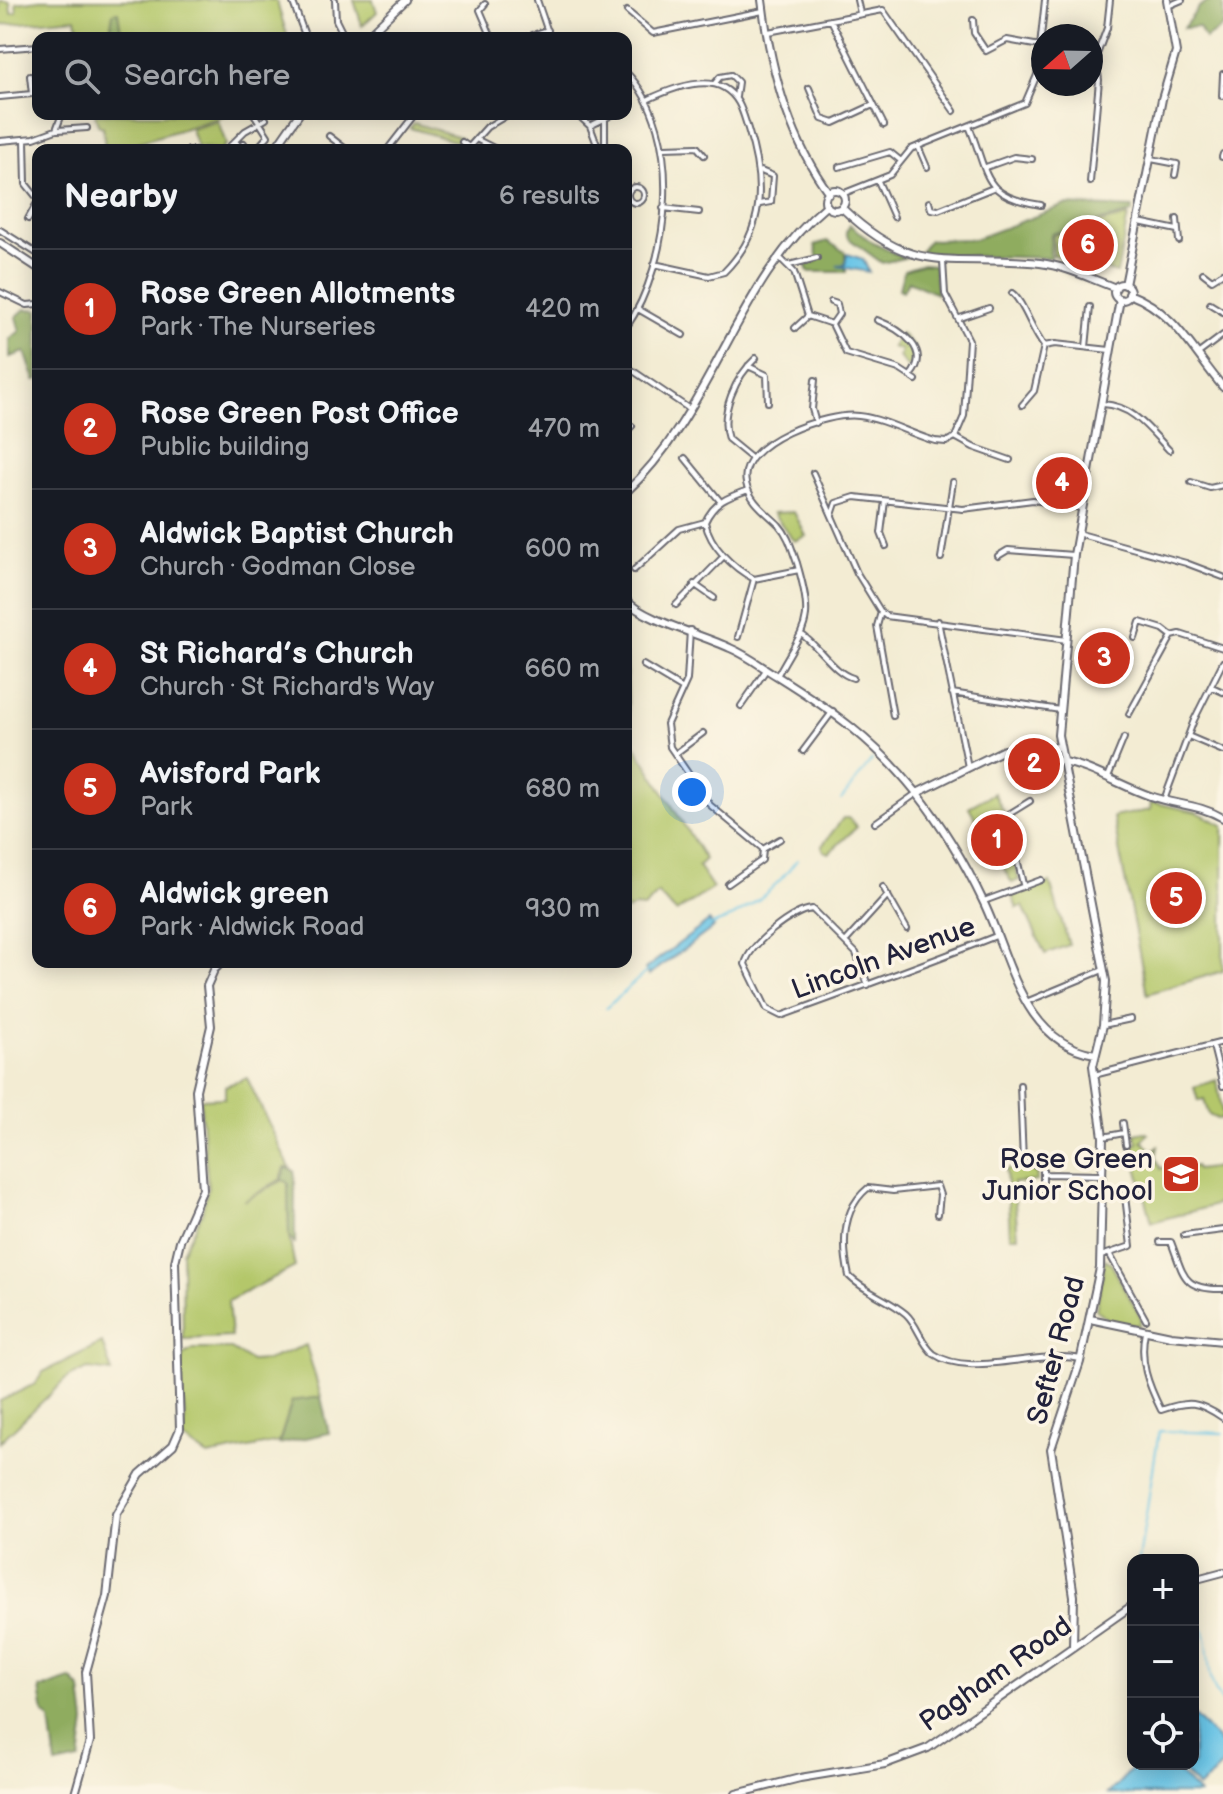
<!DOCTYPE html>
<meta charset="utf-8">
<style>
:root{--surface:#171b24;--page:#20242c;--text:#f1f3f6;--muted:#9ea1a6;--line:#363941;--accent:#c8321e}
body{margin:0;font-family:"Balsamiq Sans",sans-serif;background:var(--page);color:var(--text)}
.controls{position:absolute;right:24px;bottom:24px;display:grid;overflow:hidden;border-radius:16px;box-shadow:0 4px 20px #0003}
.controls button{width:72px;height:72px;display:grid;place-items:center;padding:0;border:0;border-bottom:2px solid var(--line);background:var(--surface);color:var(--text);font:40px sans-serif}
.compass{position:absolute;left:1031px;top:24px;width:72px;height:72px;border-radius:50%;background:var(--surface);box-shadow:0 4px 20px #0003;rotate:250deg}
.you{position:absolute;left:692px;top:792px;width:28px;height:28px;margin:-20px;border:6px solid #fff;border-radius:50%;background:#1a73e8;box-shadow:0 0 0 12px #1a73e833}
.badge{display:grid;place-items:center;width:52px;height:52px;border-radius:50%;background:var(--accent);color:#fff;font-size:26px;font-weight:700}
.pin{position:absolute;translate:-50% -50%;border:4px solid #fff;box-shadow:0 2px 8px #0006}
.list{margin:0;padding:0;list-style:none}
h2{display:flex;justify-content:space-between;align-items:center;height:104px;margin:0;padding:0 32px;font-size:34px}
h2 small{font-size:26px;font-weight:400;color:var(--muted)}
.list li{display:grid;grid-template-columns:52px 1fr auto;gap:24px;align-items:center;box-sizing:border-box;height:120px;padding:0 32px;border-top:2px solid var(--line)}
.list b{display:block;font-size:30px;white-space:nowrap}
.list p{margin:0;font-size:26px;white-space:nowrap;color:var(--muted)}
.list em{font-size:26px;font-style:normal;color:var(--muted)}
.icon{flex:none;width:44px;height:44px;fill:none;stroke:currentColor;stroke-width:2;stroke-linecap:round;stroke-linejoin:round}
.map{position:relative;flex:none;width:1223px;height:1794px;overflow:hidden}
.search{position:absolute;background:var(--surface);box-shadow:0 4px 20px #0003;left:32px;top:32px;width:600px;height:88px;display:flex;align-items:center;gap:20px;box-sizing:border-box;padding:0 28px;border-radius:16px;color:var(--muted);font-size:30px}
.panel{position:absolute;background:var(--surface);box-shadow:0 4px 20px #0003;left:32px;top:144px;width:600px;height:824px;border-radius:16px}
.map>svg:first-child{display:block}
</style>
<div class="map">
<svg width="1223" height="1794" viewBox="0 0 1223 1794">
<rect width="100%" height="100%" fill="#fcf5e5"/>
<filter id="ink" filterUnits="userSpaceOnUse"><feTurbulence type="fractalNoise" baseFrequency=".0125" numOctaves="2"/><feDisplacementMap in="SourceGraphic" scale="16" xChannelSelector="R" yChannelSelector="G"/><feConvolveMatrix kernelMatrix="1 2 1 2 8 2 1 2 1" color-interpolation-filters="sRGB"/></filter>
<filter id="wash" filterUnits="userSpaceOnUse"><feTurbulence type="fractalNoise" baseFrequency=".006" numOctaves="4" result="noise"/><feDisplacementMap in="SourceGraphic" scale="32" xChannelSelector="R" yChannelSelector="G"/><feGaussianBlur stdDeviation="1.8" result="paint"/><feColorMatrix in="noise" values="0 0 0 0 0 0 0 0 0 0 0 0 0 0 0 0 0 1.4 0 .05"/><feComposite in="paint" operator="in"/></filter>
<g filter="url(#wash)">
<rect width="100%" height="100%" fill="#f3ecd3"/>
<path fill="#b4c76a" stroke="#6b7452" stroke-width="2" d="M40 0H276L288 38H80L76 18 0 25V1L10 2 11 13 17 12 16 3Z
M354 0H373L377 12 362 26Z
M95 114H232L113 150H105L103 127 98 125Z
M218 121 226 144 221 150 197 147 191 129Z
M414 123 460 137 457 142 410 128Z
M1128 216 1117 273 1053 255V235Z
M901 333 914 347 917 359 908 368 899 357 901 350 892 347Z
M794 512 806 536 794 541 773 513Z
M626 654 629 736 705 859 698 866 713 888 676 912 658 894 644 908 634 907 626 911Z
M994 793 1004 812 993 814 1010 845 1019 880 1012 883 969 807Z
M1151 802 1197 812 1223 825V971L1147 994 1113 817 1150 810Z
M843 818H849L857 827 829 853 824 851 822 846Z
M1050 883 1069 945 1045 954 1023 906 1017 908 1011 894 1022 888Z
M247 1078 290 1168H285L281 1179 244 1201 283 1180 288 1183 289 1237 295 1267 228 1301 231 1337 183 1339 182 1252 202 1213 208 1187 200 1099 225 1098V1086Z
M1217 1080 1223 1118 1217 1119 1209 1115 1204 1100 1198 1101 1194 1087Z
M1145 1132 1148 1134 1142 1141 1153 1151 1158 1147 1156 1157 1161 1169 1173 1164 1179 1170 1195 1166 1197 1170 1219 1167 1223 1157V1203L1152 1222 1131 1145 1138 1143 1135 1134Z
M1006 1169H1036L1037 1181 1013 1183 1018 1236H1010Z
M1105 1259 1110 1262 1141 1318 1139 1326 1109 1320 1096 1310Z
M102 1343 112 1372 88 1369 68 1377 0 1442V1401L35 1384 43 1372Z
M306 1345 321 1397 292 1402 279 1442 208 1456 183 1439C190 1411 174 1381 184 1354L194 1349H231L251 1361 267 1360Z"/>
<path fill="#8fac5e" stroke="#58674c" stroke-width="2" d="M1212 0H1223V27L1205 39 1199 27 1183 28 1200 6Z
M118 12 122 38H81L110 31 113 13Z
M1065 205 1133 208 1132 213 1051 234 1050 258 937 255 920 252 929 240 975 239Z
M850 225 873 243 904 258 882 263 848 238 846 232Z
M827 241 845 252 846 272H808L806 265 818 261 815 245Z
M923 264 934 265 937 294 908 281 903 291 899 289 904 270Z
M25 309 38 310V380H35L25 352 10 357V339L20 331 16 317Z
M286 1168 294 1171 295 1178V1244L289 1237 288 1183 281 1179Z
M321 1397 329 1433 279 1444 292 1401Z
M71 1679 81 1689 85 1723 80 1760 56 1765 50 1720 44 1714 40 1689Z"/>
<path fill="#69c5e7" stroke="#467491" stroke-width="2" d="M847 254 863 259 869 272 837 266 845 265Z
M709 921 714 927 649 975 645 969Z
M1193 1715 1223 1746V1765L1199 1788 1176 1764H1193Z
M1137 1764H1170L1199 1794H1108Z"/>
<g fill="none" stroke-linecap="round" stroke-linejoin="round">
<path stroke="#69c5e7" stroke-width="2" d="M841 800 872 760
M712 925C746 914 776 888 797 860
M606 1008 647 971
M1139 1560 1159 1431 1223 1433
M1193 1613C1218 1638 1199 1676 1223 1702"/>
</g>
</g>
<g filter="url(#ink)">
<g fill="none" stroke-linecap="round" stroke-linejoin="round">
<defs>
<path id="street" d="M292 0 306 38
M335 0 336 20 345 38
M537 0 550 38
M857 0 860 13
M485 4 480 10 492 38
M1168 6 1182 0
M627 11 653 33 763 11
M831 20 884 125
M973 20 974 33 986 51 1007 40 1040 46
M768 32 883 10 954 111
M419 35 422 38
M523 38 548 30
M0 49 38 46
M626 72C685 132 671 263 626 328
M715 83 720 77 731 75 738 82 736 97
M809 88 822 119 834 123 873 105
M1222 96 1223 74
M0 97 32 94 30 76
M647 100C668 90 703 76 724 88 740 97 743 114 748 129 765 182 766 230 724 272L709 276 654 264
M254 114 268 136 260 145
M577 114 590 126 599 150
M590 126 614 114
M969 126C990 177 981 196 1041 205
M58 130 87 128
M329 136 347 150
M25 139 26 184 38 199
M476 139 498 150
M0 141 34 138 56 130 62 114
M235 141 240 147 244 143
M462 142 469 147 487 127 509 114
M918 146 927 167
M600 147 605 142V119
M664 148 697 147 704 155
M189 150H196
M226 150 245 131 266 119
M387 150 415 114
M1222 157 1223 154
M1151 159 1177 164 1175 175
M839 167 890 152 901 161
M986 167 1014 157 1032 159
M878 181 894 217
M1090 182 1099 80 1096 57 1107 28 1110 0
M628 195a8 8 0 1 1 16 0a8 8 0 1 1-16 0Z
M842 194 890 175 911 149 1025 103 1037 75 1045 0
M929 202 931 209 938 210 993 188
M760 204 771 202 773 176 761 171
M663 208 699 212
M28 219 38 201
M1177 219 1179 241
M1139 222 1177 230
M0 230 38 254
M780 258 794 272 808 316 832 324
M789 265 817 258
M1203 273 1212 280 1223 273
M0 292 27 305 38 304
M1012 293C1023 301 1032 331 1044 346
M831 302 837 304 839 314 832 324
M1210 304 1223 312
M638 309 683 335
M960 318 989 308
M877 320C900 329 933 350 910 376
M832 324 846 353 899 369 916 380
M795 328 808 316
M1086 347 1090 307
M1199 353 1223 335
M626 366 688 408
M748 366 767 375 768 402
M815 380 812 409 816 423
M1103 404C1133 406 1148 428 1169 450
M1022 405 1034 391 1044 346 1055 344 1110 350
M626 432 632 426
M955 437 973 447 1010 460
M750 457 728 439C719 413 736 376 756 358
M685 458 720 501
M813 473 857 573 881 612
M1191 482 1210 488 1223 485
M748 490C728 497 714 502 705 522 710 546 733 568 754 579L799 570
M885 501 881 533 886 546
M832 515 836 503 855 497 963 509 1033 500 1082 508
M1077 533 1186 563 1223 577
M998 556 1008 550 1073 555
M941 558 953 482
M634 570 679 529 705 522
M694 584 714 598
M676 605 724 556
M881 612 886 616 1067 640
M881 612 877 626 893 716
M938 621 968 767
M690 630 687 680 667 724 670 747 710 805 763 849
M801 634C820 647 834 673 853 678
M738 637 754 579
M1135 638 1140 622 1163 629 1172 636
M643 665 683 689
M777 676C806 623 815 625 797 563 792 550 789 536 779 525 766 512 750 502 746 483 737 442 828 412 859 416 885 419 910 434 935 441L946 442 955 437 964 416 969 340 945 294 943 261
M1212 687 1223 692
M952 693 1060 710
M741 706 766 670
M1129 714 1172 636 1180 634 1223 648
M1188 736 1223 751
M803 751 833 711
M675 754 703 733
M1108 777 1124 738
M1164 800 1194 720 1223 662
M875 823 917 793
M763 849 780 839
M728 884 762 860 763 849
M1023 884 1014 846 1001 819 1030 801
M883 887 907 929
M984 901 1041 880
M847 940 888 895
M868 985 856 953 812 909C792 911 750 944 745 964L767 1009 781 1016C853 990 925 964 996 936
M1026 1002 1103 970
M1103 1025 1131 1019
M1213 1046 1223 1086
M1094 1075 1223 1042
M1123 1123 1126 1145
M1103 1137 1124 1133
M1044 1174 1101 1175
M1017 1190 1043 1189V1166L1023 1162 1020 1085
M938 1214 940 1195 937 1186 893 1191 868 1188C841 1210 842 1245 849 1276 864 1292 889 1299 906 1314 918 1325 921 1344 934 1354 970 1379 1038 1349 1081 1359
M1184 1235 1223 1230
M1160 1242H1171C1184 1275 1182 1290 1223 1289
M1110 1255 1146 1320
M1101 1256 1131 1246 1124 1188
M1145 1332C1139 1361 1148 1384 1161 1410 1189 1400 1198 1401 1223 1418"/>
<path id="secondary" d="M762 0C770 66 788 138 829 193
M365 38 405 0
M274 150 299 114
M825 200a10 10 0 1 1 20 0a10 10 0 1 1-20 0Z
M842 208C916 279 950 253 1040 263 1066 266 1091 279 1116 288
M0 243 38 268
M1114 292a8 8 0 1 1 16 0a8 8 0 1 1-16 0Z
M1125 285 1162 99 1176 52 1167 0
M1129 294C1176 312 1192 351 1223 387
M626 492C712 413 736 281 826 206
M626 600C643 620 703 635 730 648 747 655 762 667 777 676 833 711 874 740 916 792 942 825 965 863 983 901 1010 956 1022 1043 1095 1054
M1060 761C1092 767 1119 785 1150 796 1175 805 1199 804 1223 818
M917 793 1004 750 1058 747
M1090 1319 1171 1336 1223 1341
M1193 1580 1223 1572
M1073 1647 1074 1596 1051 1449 1080 1362 1100 1268 1103 1137 1093 1066 1103 1025 1106 981 1058 735 1074 555 1120 299
M75 1794 90 1741 86 1672 107 1596 116 1515 140 1474 173 1445 180 1429 175 1262 180 1241 203 1189 196 1090 211 1026 207 986 214 970 222 962
M736 1794 800 1778 885 1764 928 1748 1133 1605"/>
</defs>
<use href="#street" stroke="#6b6970" stroke-width="8"/>
<use href="#secondary" stroke="#6b6970" stroke-width="10"/>
<use href="#street" stroke="#fff" stroke-width="4"/>
<use href="#secondary" stroke="#fff" stroke-width="6"/>
</g>
</g>
<defs>
<symbol id="school-square" viewBox="-11 -11 22 22"><rect x="-9" y="-9" width="18" height="18" rx="4" fill="#c8321e" stroke="#fcf5e5"/><path d="M0-5L7-2L0 1L-7-2ZM-4 1L0 2.5L4 1V4Q0 6-4 4Z" fill="#fff"/></symbol>
</defs>
<g fill-rule="evenodd">
<use href="#school-square" x="1159" y="1152" width="44" height="44"/>
</g>
<g text-anchor="middle" stroke-width="7" stroke-linejoin="round" paint-order="stroke">
<g font-size="28" fill="#22223b" stroke="#fcf5e5">
<text transform="translate(883 957) rotate(-20)" y="10">Lincoln Avenue</text>
<text transform="translate(1055 1350) rotate(-75)" y="10">Sefter Road</text>
<text transform="translate(995 1673) rotate(-35)" y="10">Pagham Road</text>
</g>
<g font-size="28" fill="#22223b" stroke="#fcf5e5" text-anchor="end">
<text x="1153" y="1168">Rose Green<tspan x="1153" dy="32">Junior School</tspan></text>
</g>
</g>
</svg>
<div class="controls">
<button>+</button>
<button>−</button>
<button><svg class="icon" aria-label="locate" viewBox="0 0 24 24"><circle cx="12" cy="12" r="6"/><path d="M12 2v4M12 18v4M2 12h4M18 12h4"/></svg></button>
</div>
<svg class="compass" viewBox="-18 -18 36 36"><path d="M0-13l5 13h-10z" fill="#e53935"/><path d="M0 13l5-13h-10z" fill="#9ea1a6"/></svg>
<div class="you"></div>
<div class="pin badge" style="left:997px;top:840px">1</div>
<div class="pin badge" style="left:1034px;top:764px">2</div>
<div class="pin badge" style="left:1104px;top:658px">3</div>
<div class="pin badge" style="left:1062px;top:483px">4</div>
<div class="pin badge" style="left:1176px;top:898px">5</div>
<div class="pin badge" style="left:1088px;top:245px">6</div>
<div class="search"><svg class="icon" aria-label="search" viewBox="0 0 24 24"><circle cx="10" cy="10" r="6"/><path d="M15 15l6 6"/></svg>Search here</div>
<section class="panel">
<h2>Nearby<small>6 results</small></h2>
<ul class="list">
<li><span class="badge">1</span><div><b>Rose Green Allotments</b><p>Park · The Nurseries</p></div><em>420 m</em></li>
<li><span class="badge">2</span><div><b>Rose Green Post Office</b><p>Public building</p></div><em>470 m</em></li>
<li><span class="badge">3</span><div><b>Aldwick Baptist Church</b><p>Church · Godman Close</p></div><em>600 m</em></li>
<li><span class="badge">4</span><div><b>St Richard’s Church</b><p>Church · St Richard's Way</p></div><em>660 m</em></li>
<li><span class="badge">5</span><div><b>Avisford Park</b><p>Park</p></div><em>680 m</em></li>
<li><span class="badge">6</span><div><b>Aldwick green</b><p>Park · Aldwick Road</p></div><em>930 m</em></li>
</ul>
</section>
</div>
